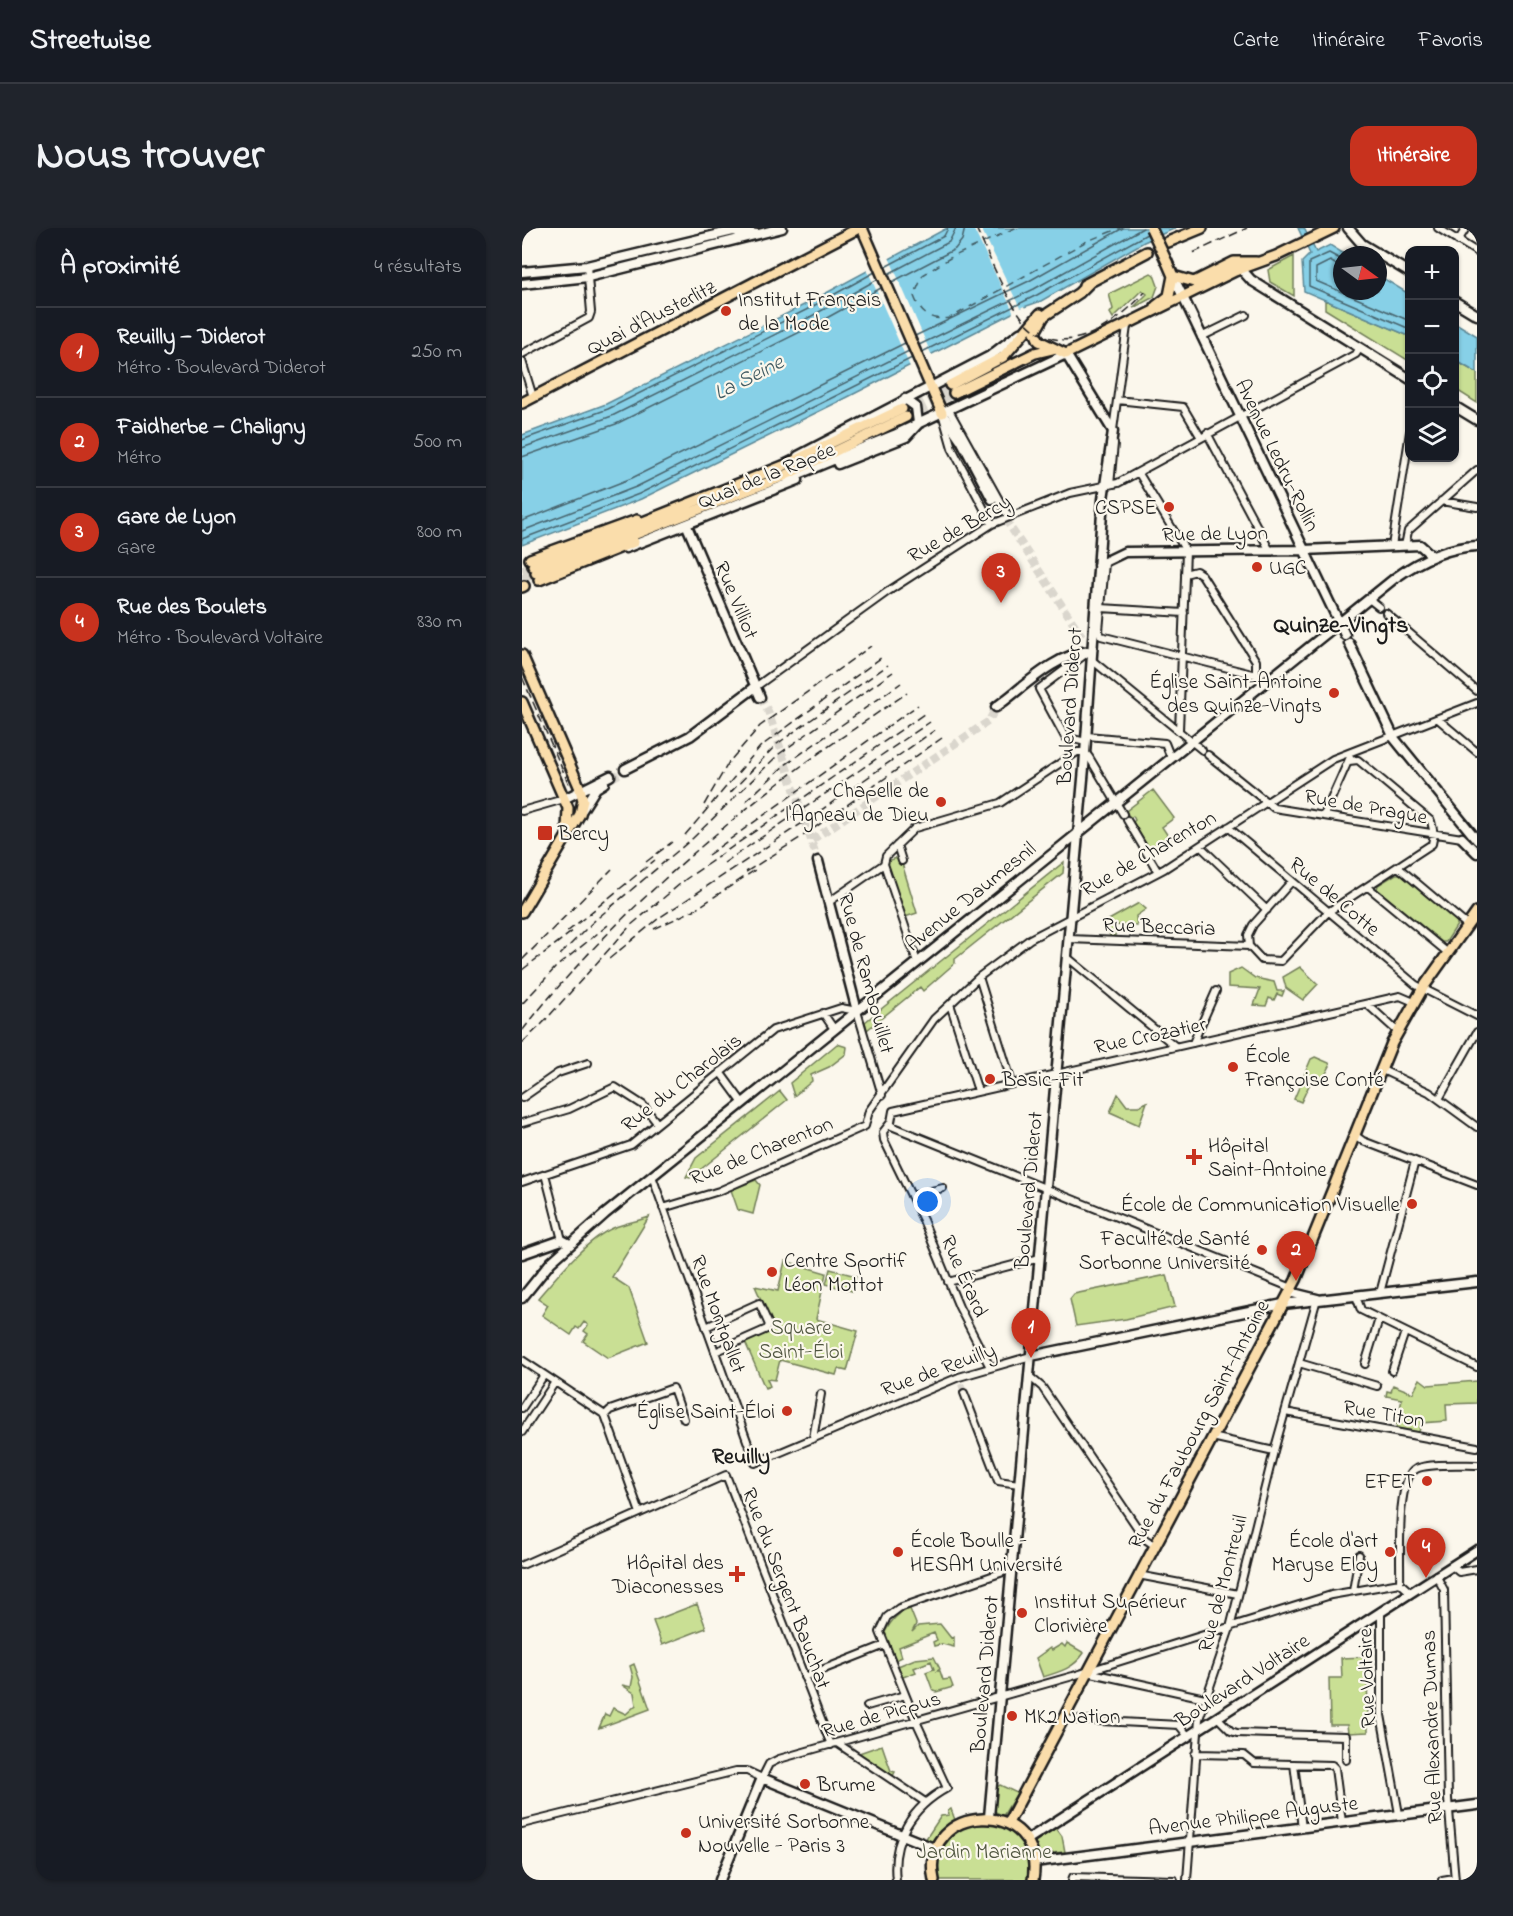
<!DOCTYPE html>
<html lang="fr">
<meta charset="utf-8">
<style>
:root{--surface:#171b24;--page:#20242c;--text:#f1f3f6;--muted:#9ea1a6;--line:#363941;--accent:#c8321e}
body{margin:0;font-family:"Indie Flower",sans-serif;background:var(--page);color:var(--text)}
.controls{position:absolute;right:18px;top:18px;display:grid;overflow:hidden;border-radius:12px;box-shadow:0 2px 4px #0004}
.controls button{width:54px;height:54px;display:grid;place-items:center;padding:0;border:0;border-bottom:2px solid var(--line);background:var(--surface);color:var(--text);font:30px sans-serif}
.compass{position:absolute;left:811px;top:18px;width:54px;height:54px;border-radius:50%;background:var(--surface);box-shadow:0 2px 4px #0004;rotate:105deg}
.you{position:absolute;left:406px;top:974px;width:21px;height:21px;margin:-15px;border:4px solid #fff;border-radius:50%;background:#1a73e8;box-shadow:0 0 0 9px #1a73e833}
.badge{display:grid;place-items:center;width:39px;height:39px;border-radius:50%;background:var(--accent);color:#fff;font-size:20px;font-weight:700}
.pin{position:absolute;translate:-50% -50px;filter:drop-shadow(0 2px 3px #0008)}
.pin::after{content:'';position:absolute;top:32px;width:21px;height:18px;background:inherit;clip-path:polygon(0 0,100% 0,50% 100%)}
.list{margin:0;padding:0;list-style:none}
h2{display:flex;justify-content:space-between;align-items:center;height:78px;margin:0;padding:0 24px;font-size:26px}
h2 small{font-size:20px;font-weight:400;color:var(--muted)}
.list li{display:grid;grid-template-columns:39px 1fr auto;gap:18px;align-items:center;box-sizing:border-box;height:90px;padding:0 24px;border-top:2px solid var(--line)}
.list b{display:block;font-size:22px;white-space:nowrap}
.list p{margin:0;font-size:20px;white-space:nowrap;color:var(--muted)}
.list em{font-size:20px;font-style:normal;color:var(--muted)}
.icon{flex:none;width:33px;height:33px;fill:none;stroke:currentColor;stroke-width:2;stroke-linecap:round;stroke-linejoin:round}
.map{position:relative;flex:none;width:955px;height:1652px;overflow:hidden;border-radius:18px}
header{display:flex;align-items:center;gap:36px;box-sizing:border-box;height:84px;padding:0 30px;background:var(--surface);border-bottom:2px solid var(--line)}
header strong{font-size:28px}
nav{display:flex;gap:33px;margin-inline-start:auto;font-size:21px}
.intro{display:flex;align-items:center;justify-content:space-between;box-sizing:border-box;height:144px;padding:0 36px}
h1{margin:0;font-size:42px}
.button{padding:15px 27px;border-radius:18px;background:var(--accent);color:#fff;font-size:21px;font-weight:700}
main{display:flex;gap:36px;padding:0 36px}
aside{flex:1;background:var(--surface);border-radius:18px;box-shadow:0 2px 4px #0004}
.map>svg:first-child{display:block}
</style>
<header>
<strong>Streetwise</strong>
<nav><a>Carte</a><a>Itinéraire</a><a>Favoris</a></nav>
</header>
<div class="intro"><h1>Nous trouver</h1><a class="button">Itinéraire</a></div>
<main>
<aside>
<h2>À proximité<small>4 résultats</small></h2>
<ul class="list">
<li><span class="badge">1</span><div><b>Reuilly — Diderot</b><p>Métro · Boulevard Diderot</p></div><em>250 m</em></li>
<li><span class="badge">2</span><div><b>Faidherbe — Chaligny</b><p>Métro</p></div><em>500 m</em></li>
<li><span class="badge">3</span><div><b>Gare de Lyon</b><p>Gare</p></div><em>800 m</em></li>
<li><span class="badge">4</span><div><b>Rue des Boulets</b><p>Métro · Boulevard Voltaire</p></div><em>830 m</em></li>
</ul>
</aside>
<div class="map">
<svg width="955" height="1652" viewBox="0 0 955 1652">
<rect width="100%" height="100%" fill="#fbf7ec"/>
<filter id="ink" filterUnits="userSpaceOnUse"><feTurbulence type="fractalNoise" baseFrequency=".0167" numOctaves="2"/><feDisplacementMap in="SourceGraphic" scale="12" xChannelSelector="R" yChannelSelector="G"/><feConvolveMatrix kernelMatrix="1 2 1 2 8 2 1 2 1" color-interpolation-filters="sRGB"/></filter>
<g filter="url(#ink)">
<path fill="#c9df94" stroke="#727e58" stroke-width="1.5" d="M772 28V68L748 54 746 42Z
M629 45 632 47 636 58 632 69 611 80 625 66 620 62 591 90 588 85 591 81 587 66Z
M803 72 887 108V133L803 81Z
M932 132 955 145V175L933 161Z
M631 562 652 590 640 599 648 611 628 623 611 594 613 592 611 588 608 590 604 583Z
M378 629 395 685 383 689 365 633Z
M542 634 541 645 433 731V735L401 763 398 759 345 802 343 794Z
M874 646H878L935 693V697L924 714H920L855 661 856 657Z
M617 675 624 681 614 688 615 698 593 697V708H588L585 693Z
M778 739 796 756 781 772 764 760 761 749Z
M719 740 733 750 752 754 755 763H762L760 768 755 766 752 772 747 770 744 778 732 777 738 761 706 759V746Z
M315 816 325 819 324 826 307 839 289 847 290 853 272 868 268 855Z
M793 829 807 835 808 838 801 851 792 847 779 874 772 871 789 831Z
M258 863 265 872 168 950 164 949 174 930Z
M596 866 605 878H617L625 874 617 897 588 884Z
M234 952 238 957 231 986 216 982 209 962Z
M127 989 90 1049 107 1060 126 1114 86 1130 61 1113 66 1106 62 1103 66 1097 62 1094 57 1101 54 1099 49 1107 20 1087 26 1077 16 1070C35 1048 65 1011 91 1000 103 995 116 993 127 989Z
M263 1033 304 1045 294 1091 336 1103 325 1143 316 1141 314 1147 258 1132 253 1152 245 1151 248 1158 243 1160 223 1114 252 1101 233 1058 256 1063Z
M308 1041 334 1048 330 1063 304 1056Z
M645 1047 653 1079 604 1091 554 1098 548 1071 552 1066Z
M898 1151 906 1157 955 1153V1175L924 1176 925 1193 899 1195 897 1204 874 1200 880 1171 864 1168 865 1163 869 1164 871 1157 891 1165Z
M175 1376 184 1400 140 1417 131 1393Z
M388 1381 394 1396 390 1404 396 1398 418 1396 429 1410 432 1409V1419L420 1416 412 1418 411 1414 415 1412 412 1405 377 1419 380 1429 374 1432 363 1404C369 1393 375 1385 388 1381Z
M545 1415 562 1425C552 1440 538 1444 521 1449L514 1430 528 1420 530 1422 540 1416 543 1419Z
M412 1429 418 1441 415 1443H418L421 1452 428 1451 431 1459 414 1464 411 1463 404 1444 412 1441 409 1433 392 1440 394 1444 381 1449 376 1438 393 1431Z
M845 1429 846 1504 826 1505 825 1497H808L807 1450H820L819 1430Z
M112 1436 128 1481 77 1500 83 1486 87 1488 91 1480 104 1486 114 1477 112 1465 100 1457 109 1459 111 1449 108 1438Z
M360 1517 369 1543 373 1544 371 1548 337 1525Z
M478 1557 495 1565 481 1588 472 1583 474 1560Z
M429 1581 433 1592 413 1614 403 1612 419 1588 427 1587 426 1583Z
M452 1595C494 1595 506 1611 507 1652H418C411 1624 428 1604 452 1595Z
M534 1600 540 1608 543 1624 516 1626 513 1614Z"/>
<path fill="#87d0e7" stroke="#5c8896" stroke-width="1.5" d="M425 0H654L622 14 519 73 502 79 322 171 119 271 0 317V207L84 176 282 77Z
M776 0H782L794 24 808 17 824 27H820V63H856V47L887 66V108L782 63 780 34 788 26Z
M932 94 955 108V145L933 132Z"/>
<path fill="#fbf7ec" d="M451 0H459L498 80 502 78 504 83 490 88 491 83Z
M366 27 410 128 389 141 344 39Z"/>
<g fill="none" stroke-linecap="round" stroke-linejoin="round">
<path stroke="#47646d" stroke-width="1.5" d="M820 32 807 25 787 34V58L888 101
M363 39 422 8 426 0
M820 40 808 33 794 40V53L888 93
M366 46 427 14 434 0
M370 54 433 21 440 12 443 0
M393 108 507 53 601 0
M397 117 512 61 621 0
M400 124 515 67 625 6
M0 212 86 181 284 82 353 44
M0 220 90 188 288 89 356 51
M0 229 94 196 292 97 359 60
M0 293 110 250 383 115
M0 303 114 259 387 123
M0 311 117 266 390 130"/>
<path stroke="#415b63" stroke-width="1.5" stroke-dasharray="8 6" stroke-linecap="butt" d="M493 0 428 30 401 47 392 68C399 87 409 93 428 90L563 14 598 0"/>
<path stroke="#dad6cd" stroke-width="6" stroke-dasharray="6 3" stroke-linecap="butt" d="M439 1156 442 1165"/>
<path stroke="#dad6cd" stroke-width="8" stroke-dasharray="8 4" stroke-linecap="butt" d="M470 271 560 408
M238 469 246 483 296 633
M90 550 104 542
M290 612 467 493 474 479"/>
<path stroke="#dad6cd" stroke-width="9" stroke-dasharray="9 4.5" stroke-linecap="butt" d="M380 181 428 157
M384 189 432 165
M0 342 11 338
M0 351 14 345"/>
<defs>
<path id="street" d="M916 0 955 24
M936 13 944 0
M679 109 724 87
M0 126 67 90 69 84 65 38
M0 133 11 169
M595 172 661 179 678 208
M427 182 486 288
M420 185 430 220 470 296
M591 202 605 98
M685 205 747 321
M616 244 664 323 657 502
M588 257 592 216
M919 273 955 279
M870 318 888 204
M883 318 886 303 955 242
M583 335 577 403 579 408 734 447 741 455
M663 346 674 343 680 347 734 433V447
M847 371 857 379
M579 380 662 385
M864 385 955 463
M571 433 680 522
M232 460 365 364 470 296 548 265 596 255 834 126 838 120
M916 491 955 524
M565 508 643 515 649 530
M564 514 543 509 517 461 565 425
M686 527 752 580 940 610
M0 583 42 571
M802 587 828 529
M605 592 636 644
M706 599 894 757 955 788
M375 617 380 633
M678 618 745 682
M362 636 364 628 393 600 478 575 555 524H563L567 529 601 586
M362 636 395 734
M876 639 946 698
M770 653 731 697 726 707 727 718 740 732 759 733 806 684 910 616 912 606 909 593 836 532 827 533
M846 659 926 725
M307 674 362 636
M547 711 727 718
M545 729 653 818
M457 749 490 855
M428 776 456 863
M845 776 876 804
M301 785 312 801
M671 815 694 763
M858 841 907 864 955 899
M198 844 220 874
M0 870 36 845 66 835
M917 871 955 804
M0 895 47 881 93 859 121 877 135 895
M367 897 770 1060
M834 908 841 913 955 957
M23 946 40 1012
M130 948 233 1235 437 1149 509 1128
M0 954 109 917 251 802 319 780 335 783 360 867
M389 968 421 960
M141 980 197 963 343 898 347 883 412 791 457 749 508 711 642 641 811 531 955 475
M426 1054 518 1030
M858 1065 893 933
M834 1068 839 1082 955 1139
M184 1099 237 1075 247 1097 245 1101 193 1124
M0 1132 83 1187 118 1285
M777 1135 855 1158
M843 1136 857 1091
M468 1139 437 1079 401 992 362 912 361 904 369 894 371 883 878 768 892 774
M870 1143 883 1104
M507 1148 520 1159 623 1311 632 1317
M442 1165 476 1253 497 1256
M0 1180 22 1147
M763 1184 955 1219
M83 1187 88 1182 151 1160 162 1191
M0 1204 33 1154
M690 1209 752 1223
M291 1210 299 1166
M0 1337 204 1247 309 1517
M930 1338 937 1344 955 1341
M616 1347 716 1366
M914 1347 922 1362 926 1571 933 1652
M878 1355C879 1331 873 1252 894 1241 906 1235 940 1237 955 1237
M831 1363 837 1327
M859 1383V1487L877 1586
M565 1444 683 1470
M282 1449 363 1417
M345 1478 383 1467
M695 1489 709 1503 715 1505 824 1508V1532
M540 1491 657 1497 666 1508
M315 1515 403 1574
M673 1526 722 1527 732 1535 810 1537 813 1540 820 1594
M772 1536 780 1600
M0 1596 214 1543H225L240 1550 247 1536 257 1531 551 1448 809 1367 878 1355 888 1364
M374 1652C369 1612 390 1579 425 1560L394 1493 358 1404 365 1389 377 1380 490 1341
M550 1652 551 1649 652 1652
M665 1652 677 1491 708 1400 752 1223 795 1071
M920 1652 932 1650"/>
<path id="secondary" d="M826 0 840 16 888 45
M720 42 729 52 888 151
M0 44 65 38 211 3 235 6
M651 48 823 407
M0 56 66 49 260 0
M932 73 955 87
M383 171 394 179 396 195
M932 178 955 192
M420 185 439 212 470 271
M276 228 468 128 498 105
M316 236 384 209 396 196
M263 249 267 250 372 207 544 126 591 203 581 271 562 540 467 1589
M165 298 238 469
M104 320 276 252
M576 337 603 324 782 322 898 317 910 328
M827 415 872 510 955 612
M474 479C502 459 533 426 568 423
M103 541 168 508 232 460
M42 571 88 548
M60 582 74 560 82 555
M940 610 955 625
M296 633 335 783
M0 1026 40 1012 48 1016
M767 1064 795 1071
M0 1070 29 1034 83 986 873 350C898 332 925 319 955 318
M509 1128 761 1076 955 1054
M505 1612 955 1322
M512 1634 955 1577
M198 1652 240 1550 414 1621"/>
<path id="primary" d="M340 0 420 185
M646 14 680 0
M645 34 651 48 672 54 712 34H734
M568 54 557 65 522 88 513 104 517 113 544 126 713 43 754 28 812 0
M562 57 625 24
M634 78 647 68 651 48
M428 157 481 129 518 86
M432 165 513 125 530 121
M0 175 337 0
M8 331 115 292
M11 338 261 238 380 181
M14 345 260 249 384 189
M17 352 112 314
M0 359 2 358
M0 427 57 558 61 572 58 586 0 684
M0 474 46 580 45 602
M486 1595 774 1052 870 815 901 760 955 684
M412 1652C395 1574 525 1567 511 1652"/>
</defs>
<use href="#street" stroke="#1c1c1c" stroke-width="10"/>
<use href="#secondary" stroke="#1c1c1c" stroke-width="13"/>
<use href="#primary" stroke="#1c1c1c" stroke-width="14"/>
<use href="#street" stroke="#fbf7ec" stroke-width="6"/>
<use href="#secondary" stroke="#fbf7ec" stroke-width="8"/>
<use href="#primary" stroke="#faddab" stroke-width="9"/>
<path stroke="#1c1c1c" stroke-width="1.5" stroke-dasharray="9 4.5" stroke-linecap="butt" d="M454 0C467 28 482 67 501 91 539 137 594 97 623 64
M671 25 725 0
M0 449 48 559
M208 565 255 516 366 437
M224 573 263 537 379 455
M182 577 207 534 238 498 349 418
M163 607 238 519 360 429
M186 627 396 477
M124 634 150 614
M202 635 408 494
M224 644 281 608 420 510
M132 701 174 681 233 642
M45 704 133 632
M38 727 71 694 171 610 257 526 371 444
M87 731 137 690 288 590 413 502
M0 732 90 641
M0 742 52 702
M0 776 34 739 86 697
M19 797 108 698 164 651 402 486
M0 803C74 708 167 625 262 551 301 521 344 493 385 465
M0 815 24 792"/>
<defs>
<path id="primary-bridge" d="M629 0 645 34"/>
</defs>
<use href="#primary-bridge" stroke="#1c1c1c" stroke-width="14" stroke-linecap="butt"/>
<use href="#primary-bridge" stroke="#faddab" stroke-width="9"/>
</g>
</g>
<g fill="#c8321e" stroke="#fbf7ec" stroke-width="2">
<circle cx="204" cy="83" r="6"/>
<circle cx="647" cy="279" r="6"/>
<circle cx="735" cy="339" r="6"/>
<circle cx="812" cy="465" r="6"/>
<circle cx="419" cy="574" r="6"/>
<rect x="15" y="597" width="16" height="16" rx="3"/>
<circle cx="711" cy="839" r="6"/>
<circle cx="468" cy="851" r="6"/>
<path d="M669 920h6v6h6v6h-6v6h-6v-6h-6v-6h6z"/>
<circle cx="890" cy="976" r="6"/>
<circle cx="740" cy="1022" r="6"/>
<circle cx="250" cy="1044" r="6"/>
<circle cx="265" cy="1183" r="6"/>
<circle cx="905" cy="1253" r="6"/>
<circle cx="376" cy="1324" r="6"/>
<circle cx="868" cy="1324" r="6"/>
<path d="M212 1337h6v6h6v6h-6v6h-6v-6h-6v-6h6z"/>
<circle cx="500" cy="1385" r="6"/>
<circle cx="490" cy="1488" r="6"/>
<circle cx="283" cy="1556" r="6"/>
<circle cx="164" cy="1605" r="6"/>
</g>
<g text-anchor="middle" stroke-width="4.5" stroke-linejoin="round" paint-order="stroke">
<g font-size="21" fill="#1c1c1c" stroke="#fbf7ec" text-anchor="start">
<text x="216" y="78">Institut Français<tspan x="216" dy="24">de la Mode</tspan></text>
<text x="635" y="286" text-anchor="end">CSPSE</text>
<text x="747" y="346">UGC</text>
<text x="800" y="460" text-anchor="end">Église Saint-Antoine<tspan x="800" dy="24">des Quinze-Vingts</tspan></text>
<text x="407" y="569" text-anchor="end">Chapelle de<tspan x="407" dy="24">l'Agneau de Dieu</tspan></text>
<text x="36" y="612">Bercy</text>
<text x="723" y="834">École<tspan x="723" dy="24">Françoise Conté</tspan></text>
<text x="480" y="858">Basic-Fit</text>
<text x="686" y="924">Hôpital<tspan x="686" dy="24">Saint-Antoine</tspan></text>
<text x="878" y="983" text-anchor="end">École de Communication Visuelle</text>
<text x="728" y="1017" text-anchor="end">Faculté de Santé<tspan x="728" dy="24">Sorbonne Université</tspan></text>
<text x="262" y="1039">Centre Sportif<tspan x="262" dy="24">Léon Mottot</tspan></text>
<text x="253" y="1190" text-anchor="end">Église Saint-Éloi</text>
<text x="893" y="1260" text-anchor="end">EFET</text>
<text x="388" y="1319">École Boulle -<tspan x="388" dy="24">HESAM Université</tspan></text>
<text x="856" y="1319" text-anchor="end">École d'art<tspan x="856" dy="24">Maryse Eloy</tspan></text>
<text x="202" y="1341" text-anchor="end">Hôpital des<tspan x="202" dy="24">Diaconesses</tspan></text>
<text x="512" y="1380">Institut Supérieur<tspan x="512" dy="24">Clorivière</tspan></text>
<text x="502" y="1495">MK2 Nation</text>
<text x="295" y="1563">Brume</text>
<text x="176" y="1600">Université Sorbonne<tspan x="176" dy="24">Nouvelle - Paris 3</tspan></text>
</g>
<g font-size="21" fill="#1c1c1c" stroke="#fbf7ec">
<text transform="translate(129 89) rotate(-27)" y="7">Quai d'Austerlitz</text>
<text transform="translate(756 227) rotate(64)" y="7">Avenue Ledru-Rollin</text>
<text transform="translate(244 247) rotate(-22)" y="7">Quai de la Rapée</text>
<text transform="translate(437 300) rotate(-30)" y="7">Rue de Bercy</text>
<text transform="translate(693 305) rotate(-1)" y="7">Rue de Lyon</text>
<text transform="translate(215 372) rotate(67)" y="7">Rue Villiot</text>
<text transform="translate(547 478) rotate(-86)" y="7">Boulevard Diderot</text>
<text transform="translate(844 578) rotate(10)" y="7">Rue de Prague</text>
<text transform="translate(626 625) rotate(-30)" y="7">Rue de Charenton</text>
<text transform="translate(448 668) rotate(-39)" y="7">Avenue Daumesnil</text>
<text transform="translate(813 668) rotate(40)" y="7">Rue de Cotte</text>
<text transform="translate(637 698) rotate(2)" y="7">Rue Beccaria</text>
<text transform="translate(345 745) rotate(75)" y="7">Rue de Rambouillet</text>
<text transform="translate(628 807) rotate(-12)" y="7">Rue Crozatier</text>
<text transform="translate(159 854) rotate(-38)" y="7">Rue du Charolais</text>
<text transform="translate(239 922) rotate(-22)" y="7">Rue de Charenton</text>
<text transform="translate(506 962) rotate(-85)" y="7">Boulevard Diderot</text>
<text transform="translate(443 1048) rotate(66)" y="7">Rue Érard</text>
<text transform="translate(197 1086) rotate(70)" y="7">Rue Montgallet</text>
<text transform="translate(416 1141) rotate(-20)" y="7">Rue de Reuilly</text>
<text transform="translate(862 1185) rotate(10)" y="7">Rue Titon</text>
<text transform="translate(676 1196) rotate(-62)" y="7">Rue du Faubourg Saint-Antoine</text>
<text transform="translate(700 1355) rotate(-75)" y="7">Rue de Montreuil</text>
<text transform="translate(265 1360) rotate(69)" y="7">Rue du Sergent Bauchat</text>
<text transform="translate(462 1446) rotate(-85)" y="7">Boulevard Diderot</text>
<text transform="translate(844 1450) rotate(-92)" y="7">Rue Voltaire</text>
<text transform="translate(720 1452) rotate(-33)" y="7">Boulevard Voltaire</text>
<text transform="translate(359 1486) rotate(-16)" y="7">Rue de Picpus</text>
<text transform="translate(909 1499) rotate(-92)" y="7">Rue Alexandre Dumas</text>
<text transform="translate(731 1587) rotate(-7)" y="7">Avenue Philippe Auguste</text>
</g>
<g font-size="21" fill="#505640" stroke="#fbf7ec">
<text x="279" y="1106">Square<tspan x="279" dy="24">Saint-Éloi</tspan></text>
<text x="462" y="1630">Jardin Marianne</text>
</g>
<g font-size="22" font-style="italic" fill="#415b63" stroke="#fbf7ec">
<text transform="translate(226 148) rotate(-27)" y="8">La Seine</text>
</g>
<g font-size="22" font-weight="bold" fill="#1c1c1c" stroke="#fbf7ec">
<text x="219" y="1235">Reuilly</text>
</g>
<g font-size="24" font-weight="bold" fill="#1c1c1c" stroke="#fbf7ec">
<text x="819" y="404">Quinze-Vingts</text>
</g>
</g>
</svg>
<div class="controls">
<button>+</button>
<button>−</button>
<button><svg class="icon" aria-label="locate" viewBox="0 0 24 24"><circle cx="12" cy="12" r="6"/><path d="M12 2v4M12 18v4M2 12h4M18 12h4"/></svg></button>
<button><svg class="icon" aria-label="layers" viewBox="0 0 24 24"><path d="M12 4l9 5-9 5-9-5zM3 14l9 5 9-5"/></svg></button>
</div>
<svg class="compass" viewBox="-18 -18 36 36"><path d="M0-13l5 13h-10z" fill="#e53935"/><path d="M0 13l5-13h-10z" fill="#9ea1a6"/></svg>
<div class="you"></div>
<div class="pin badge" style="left:509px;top:1130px">1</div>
<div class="pin badge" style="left:774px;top:1053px">2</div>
<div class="pin badge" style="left:479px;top:375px">3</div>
<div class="pin badge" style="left:904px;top:1350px">4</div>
</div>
</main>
